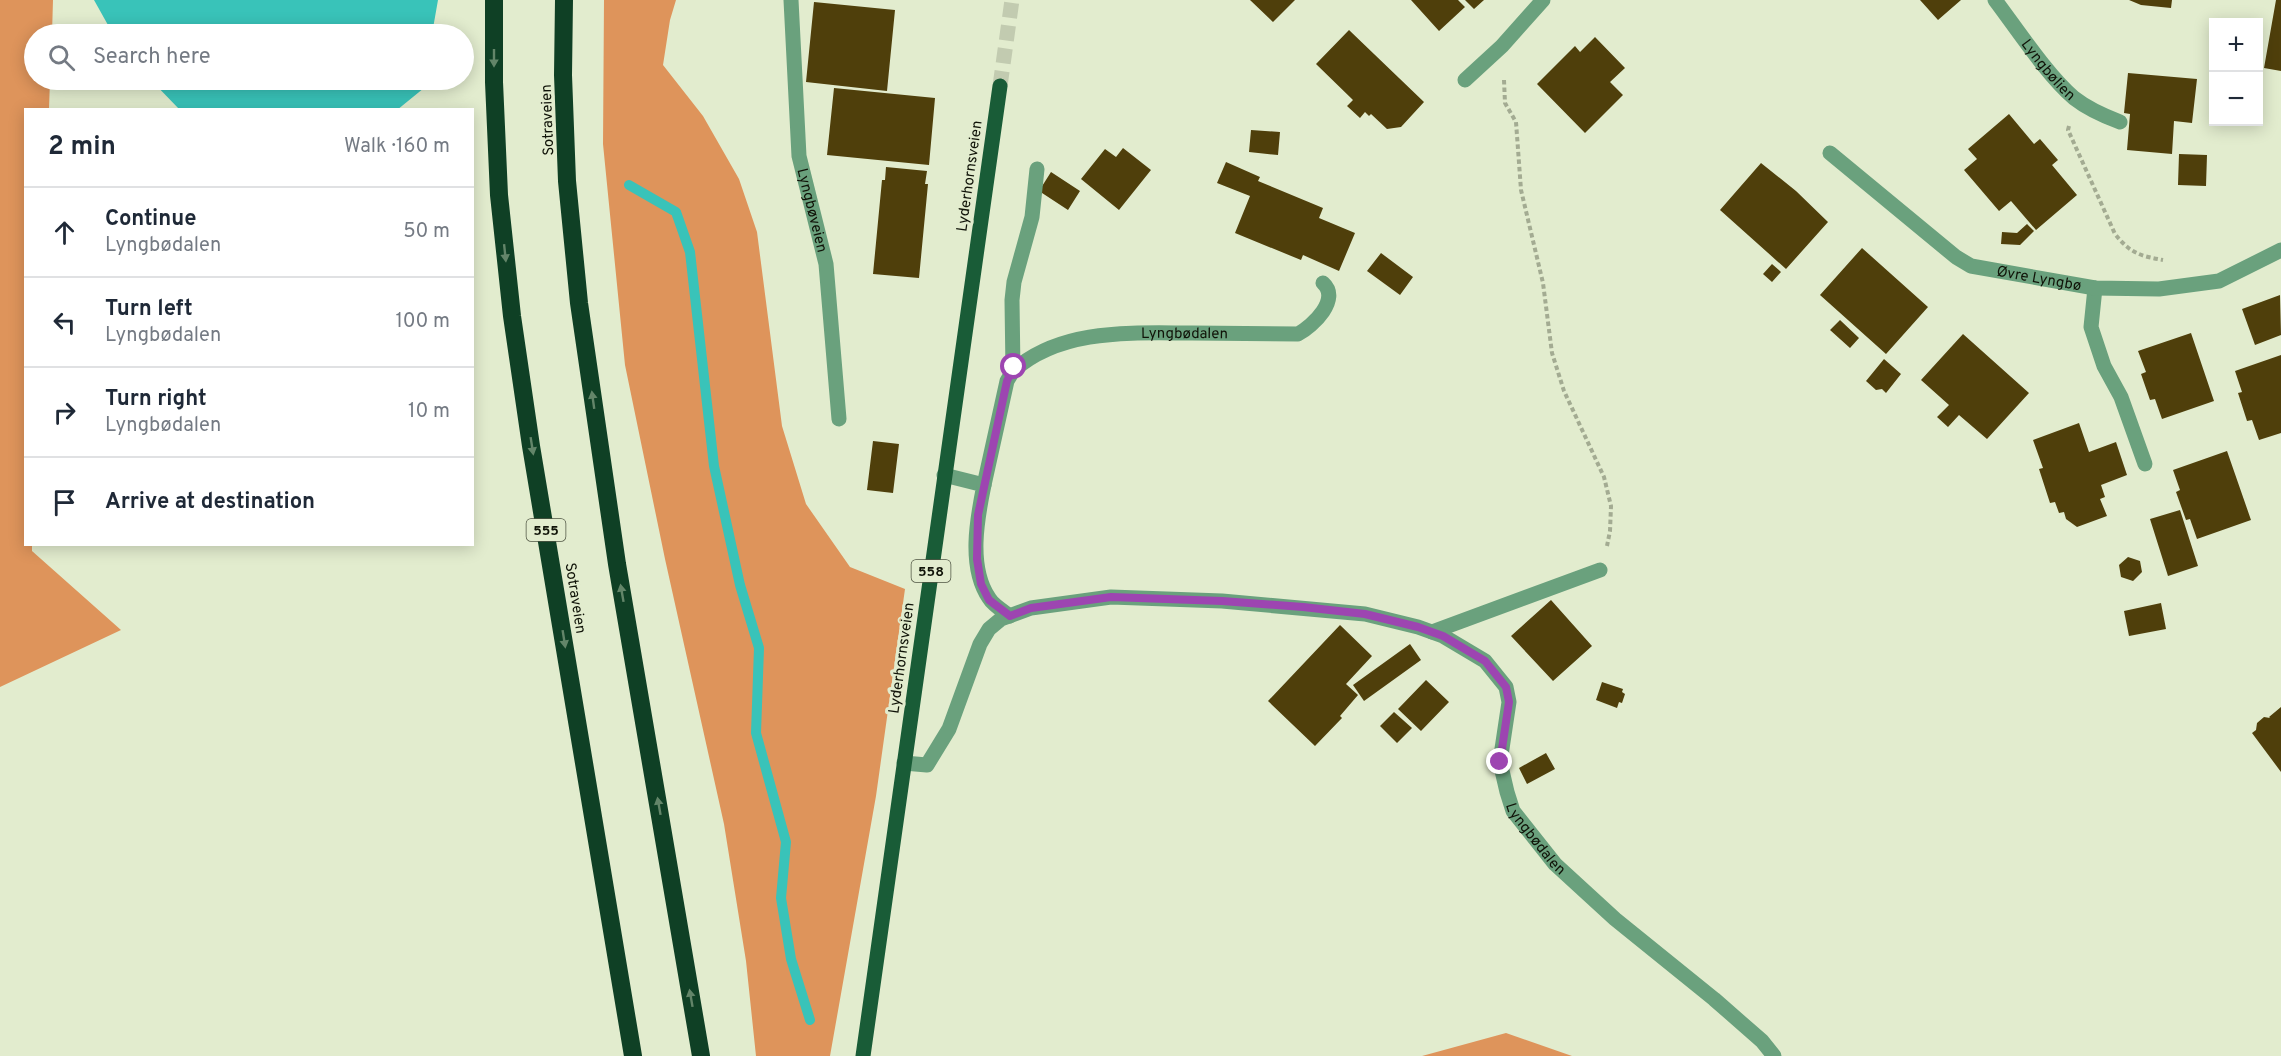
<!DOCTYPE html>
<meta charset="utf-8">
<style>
:root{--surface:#fff;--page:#f6f6f7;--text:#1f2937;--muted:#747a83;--line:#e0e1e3}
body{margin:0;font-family:Overpass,sans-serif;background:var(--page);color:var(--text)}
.controls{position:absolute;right:18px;top:18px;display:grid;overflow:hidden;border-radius:0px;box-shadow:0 3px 15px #0003}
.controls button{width:54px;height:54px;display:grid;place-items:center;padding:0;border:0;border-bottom:2px solid var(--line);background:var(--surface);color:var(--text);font:30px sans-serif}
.stop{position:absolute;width:18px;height:18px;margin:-14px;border:4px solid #9d45b1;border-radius:50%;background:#fff}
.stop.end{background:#9d45b1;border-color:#fff;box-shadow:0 2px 6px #0008}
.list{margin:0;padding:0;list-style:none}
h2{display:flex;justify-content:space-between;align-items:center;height:78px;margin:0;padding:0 24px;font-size:26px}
h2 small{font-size:20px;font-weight:400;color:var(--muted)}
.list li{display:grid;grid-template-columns:39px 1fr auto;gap:18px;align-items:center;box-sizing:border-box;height:90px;padding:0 24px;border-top:2px solid var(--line)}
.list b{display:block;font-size:22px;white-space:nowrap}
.list p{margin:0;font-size:20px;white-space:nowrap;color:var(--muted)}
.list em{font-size:20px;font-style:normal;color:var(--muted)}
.icon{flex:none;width:33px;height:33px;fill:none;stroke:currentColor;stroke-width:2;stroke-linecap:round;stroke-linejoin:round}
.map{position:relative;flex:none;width:2281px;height:1056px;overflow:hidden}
.search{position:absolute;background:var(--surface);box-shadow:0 3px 15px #0003;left:24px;top:24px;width:450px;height:66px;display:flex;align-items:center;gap:15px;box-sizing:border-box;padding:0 21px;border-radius:33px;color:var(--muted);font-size:22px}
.panel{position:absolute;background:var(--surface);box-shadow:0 3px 15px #0003;left:24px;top:108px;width:450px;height:438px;border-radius:0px}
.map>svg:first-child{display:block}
</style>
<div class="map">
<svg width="2281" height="1056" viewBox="0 0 2281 1056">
<rect width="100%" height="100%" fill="#e2ecce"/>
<path fill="#de945b" d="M0 0H53L52 34H34V80H50L49 109 26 110V544L32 545V551L121 630 0 687Z
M604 0H676L670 20 663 65 703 116 739 179 757 232 782 426 806 504 850 567 905 589 876 796 830 1056H756L746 961 724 824 665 559 625 365 603 144Z
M1506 1033 1572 1056H1422Z"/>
<path fill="#39c3b9" d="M94 0H438L432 34H113Z
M151 80H425L424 88 397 110 179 109Z"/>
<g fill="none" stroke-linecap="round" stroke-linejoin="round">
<path stroke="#39c3b9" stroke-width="10" d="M629 185 676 212 690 252 714 466 740 585 759 648 756 733 786 842 781 898 791 959 810 1020"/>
</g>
<path fill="#4f3f0b" d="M1250 0H1295L1273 22Z
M1411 0H1458L1465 7 1439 31Z
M1465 0H1484L1474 9Z
M1920 0H1961L1938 20Z
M2129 0H2172L2171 8 2141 5Z
M2276 0H2281V71L2264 68Z
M814 2 895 10 887 91 806 82Z
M1349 30 1424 102 1401 127 1387 129 1371 114 1369 116 1365 112 1360 118 1347 106 1353 100 1316 64Z
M1595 37 1625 68 1610 82 1623 95 1585 133 1537 84 1575 46 1580 52Z
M2128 73 2197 79 2192 123 2174 121 2172 154 2127 150 2130 114 2124 113Z
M834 88 935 98 929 165 827 155Z
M2009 114 2034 144 2040 139 2058 160 2052 165 2077 195 2036 230 2011 201 1999 211 1964 170 1977 159 1968 149Z
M1251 130 1280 132 1278 155 1249 152Z
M1123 148 1151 170 1119 210 1081 179 1105 149 1116 157Z
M2179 154 2207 155 2206 186 2178 185Z
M1226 162 1260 177 1258 181 1323 208 1319 218 1355 233 1339 271 1303 255 1301 260 1235 233 1250 196 1217 183Z
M1761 163 1796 191 1828 222 1786 269 1720 210Z
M886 167 927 171 925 184H928L919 278 873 274 882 180H885Z
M1051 172 1080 191 1068 210 1039 191Z
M2027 224 2034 231 2020 245 2001 244 2002 232 2017 233Z
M1862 248 1928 307 1886 354 1820 295Z
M1381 253 1413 277 1400 295 1367 271Z
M1772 264 1781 272 1772 282 1763 274Z
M2280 295 2281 335 2255 345 2242 309Z
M1840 320 1859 338 1850 348 1830 330Z
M2191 333 2214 401 2162 419 2155 399 2150 400 2141 374 2146 372 2138 351Z
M1963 334 2029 393 1987 439 1959 415 1948 427 1937 417 1949 405 1921 380Z
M2281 355V433L2259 440 2252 420 2247 421 2238 393 2242 392 2235 371Z
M1884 359 1901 374 1886 393 1882 389 1876 390 1866 381Z
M2079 423 2089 452 2116 442 2127 475 2101 485 2105 497 2100 499 2107 516 2077 527 2066 519 2064 512 2059 513 2055 502 2050 503 2039 469 2043 468 2033 440Z
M873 441 899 444 893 493 867 490Z
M2227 451 2251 520 2197 539 2190 519 2186 520 2176 492 2180 490 2173 470Z
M2180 510 2198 566 2168 576 2150 519Z
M2128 557 2140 561 2142 572 2133 581 2121 577 2119 565Z
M1551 600 1592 646 1553 681 1511 636Z
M2161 603 2166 629 2129 636 2124 611Z
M1340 625 1372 656 1346 684 1358 695 1340 716 1342 718 1315 746 1268 701Z
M1410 644 1421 660 1364 701 1353 685Z
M1426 680 1449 702 1421 731 1398 709Z
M1602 682 1623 689 1622 692 1625 694 1622 703 1619 702 1617 708 1596 700Z
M2281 707V772L2252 733 2256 730 2257 723 2264 717 2270 718 2269 717Z
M1394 712 1412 728 1397 743 1380 726Z
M1546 753 1555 769 1527 784 1519 768Z"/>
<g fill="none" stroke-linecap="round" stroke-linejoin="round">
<path stroke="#c2cbb0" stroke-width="15" stroke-dasharray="15 8" stroke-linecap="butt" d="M1000 86 1012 0"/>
<path stroke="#a3ab92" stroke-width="4" stroke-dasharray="4.5 3" stroke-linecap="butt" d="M1504 80 1505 103 1516 122 1521 190 1543 283 1552 353 1564 391 1604 477 1611 506 1610 531 1607 546
M2069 126 2068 130 2115 234C2130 253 2140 256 2163 260"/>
<g stroke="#6aa17d" stroke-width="15">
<path id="s1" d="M791 0 799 156 826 264 839 419"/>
<path d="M2095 288 2091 327 2104 366 2121 397 2145 464"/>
<path id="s2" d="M1013 371C1061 328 1132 333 1192 333 1227 333 1263 334 1298 334 1313 326 1341 299 1323 283"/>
<path d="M1013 371 1012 300 1014 282 1032 217 1037 169"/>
<path d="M1432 632 1600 570"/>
</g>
<g stroke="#6aa17d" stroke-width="15">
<path id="s3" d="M1995 0C2017 29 2047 75 2074 98 2088 109 2104 116 2120 122"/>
<path d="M1465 80 1502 46 1543 0"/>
<path id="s4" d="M1830 153 1956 257 1971 266 2095 288 2159 289 2219 281 2281 250"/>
<path d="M944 475 984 485C977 519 968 567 989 598 993 605 1003 611 1010 616"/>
<path d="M984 485 1007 381 1013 371"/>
<path id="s5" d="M904 763 927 765 949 729 980 644 989 629 1001 619 1031 608 1111 597 1222 601 1365 614 1418 627 1443 636 1485 661 1506 687 1509 702 1500 762 1507 792 1513 811 1555 864 1615 919 1714 999 1762 1041 1774 1056"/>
</g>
<path stroke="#195c37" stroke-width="15" d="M863 1056 1000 86"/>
<path stroke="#0f4025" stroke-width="18" d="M494 0V82L499 195 512 316 531 446 633 1056
M564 0 563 75 567 181 579 303 617 564 701 1056"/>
</g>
<defs><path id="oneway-solid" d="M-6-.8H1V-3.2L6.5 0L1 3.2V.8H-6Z" transform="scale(1.5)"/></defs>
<g fill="#638569">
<use href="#oneway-solid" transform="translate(494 58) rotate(90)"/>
<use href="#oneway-solid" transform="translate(505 253) rotate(84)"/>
<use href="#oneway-solid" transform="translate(593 400) rotate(-98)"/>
<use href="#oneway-solid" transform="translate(532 446) rotate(81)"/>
<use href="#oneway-solid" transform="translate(622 593) rotate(-100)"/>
<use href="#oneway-solid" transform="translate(564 639) rotate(81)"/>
<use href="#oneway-solid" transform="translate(659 806) rotate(-100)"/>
<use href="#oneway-solid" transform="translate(691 998) rotate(-100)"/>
</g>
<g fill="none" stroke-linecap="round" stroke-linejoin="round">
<path stroke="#9d45b1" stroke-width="8" d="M1014 367 1007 381 978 515 977 559 981 584 989 600 1010 616 1031 608 1111 597 1222 601 1303 607 1365 614 1418 627 1443 636 1485 661 1506 687 1509 702 1500 762"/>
</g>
<g text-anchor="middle" stroke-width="6" stroke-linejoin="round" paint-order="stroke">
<g fill="#e2ecce" stroke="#4f5443" stroke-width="1.5">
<rect x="526.5" y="519" width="39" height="22" rx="4.5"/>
<rect x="911.5" y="560" width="39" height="22" rx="4.5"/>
</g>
<g font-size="14" font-weight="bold" fill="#101308">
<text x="546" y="535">555</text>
<text x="931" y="576">558</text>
</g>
<g font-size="15" fill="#101308" stroke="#e2ecce">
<text dy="5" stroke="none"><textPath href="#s3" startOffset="88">Lyngbølien</textPath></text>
<text transform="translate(547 120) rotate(-92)" y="5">Sotraveien</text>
<text transform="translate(969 176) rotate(-82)" y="5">Lyderhornsveien</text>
<text dy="5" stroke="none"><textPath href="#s1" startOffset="212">Lyngbøveien</textPath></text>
<text dy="5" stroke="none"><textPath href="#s4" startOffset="250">Øvre Lyngbø</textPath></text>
<text dy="5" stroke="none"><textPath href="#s2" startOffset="180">Lyngbødalen</textPath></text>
<text transform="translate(576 598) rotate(81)" y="5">Sotraveien</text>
<text transform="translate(901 658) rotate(-82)" y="5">Lyderhornsveien</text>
<text dy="5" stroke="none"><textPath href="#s5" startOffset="882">Lyngbødalen</textPath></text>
</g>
</g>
</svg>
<div class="controls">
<button>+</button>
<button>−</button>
</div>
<div class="stop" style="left:1014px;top:367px"></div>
<div class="stop end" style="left:1500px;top:762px"></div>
<div class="search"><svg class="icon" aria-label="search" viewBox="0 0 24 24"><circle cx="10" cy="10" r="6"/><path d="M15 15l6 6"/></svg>Search here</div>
<section class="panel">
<h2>2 min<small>Walk · 160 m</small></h2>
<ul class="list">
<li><svg class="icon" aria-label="ahead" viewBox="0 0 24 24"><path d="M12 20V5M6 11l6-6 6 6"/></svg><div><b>Continue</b><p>Lyngbødalen</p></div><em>50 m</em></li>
<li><svg class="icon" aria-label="left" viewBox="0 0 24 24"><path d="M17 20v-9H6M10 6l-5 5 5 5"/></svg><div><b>Turn left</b><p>Lyngbødalen</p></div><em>100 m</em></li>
<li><svg class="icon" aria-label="right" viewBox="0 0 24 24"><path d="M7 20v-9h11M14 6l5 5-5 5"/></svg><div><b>Turn right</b><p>Lyngbødalen</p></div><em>10 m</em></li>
<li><svg class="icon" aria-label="arrive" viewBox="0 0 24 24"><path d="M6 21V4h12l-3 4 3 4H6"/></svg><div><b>Arrive at destination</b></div></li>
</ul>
</section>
</div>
